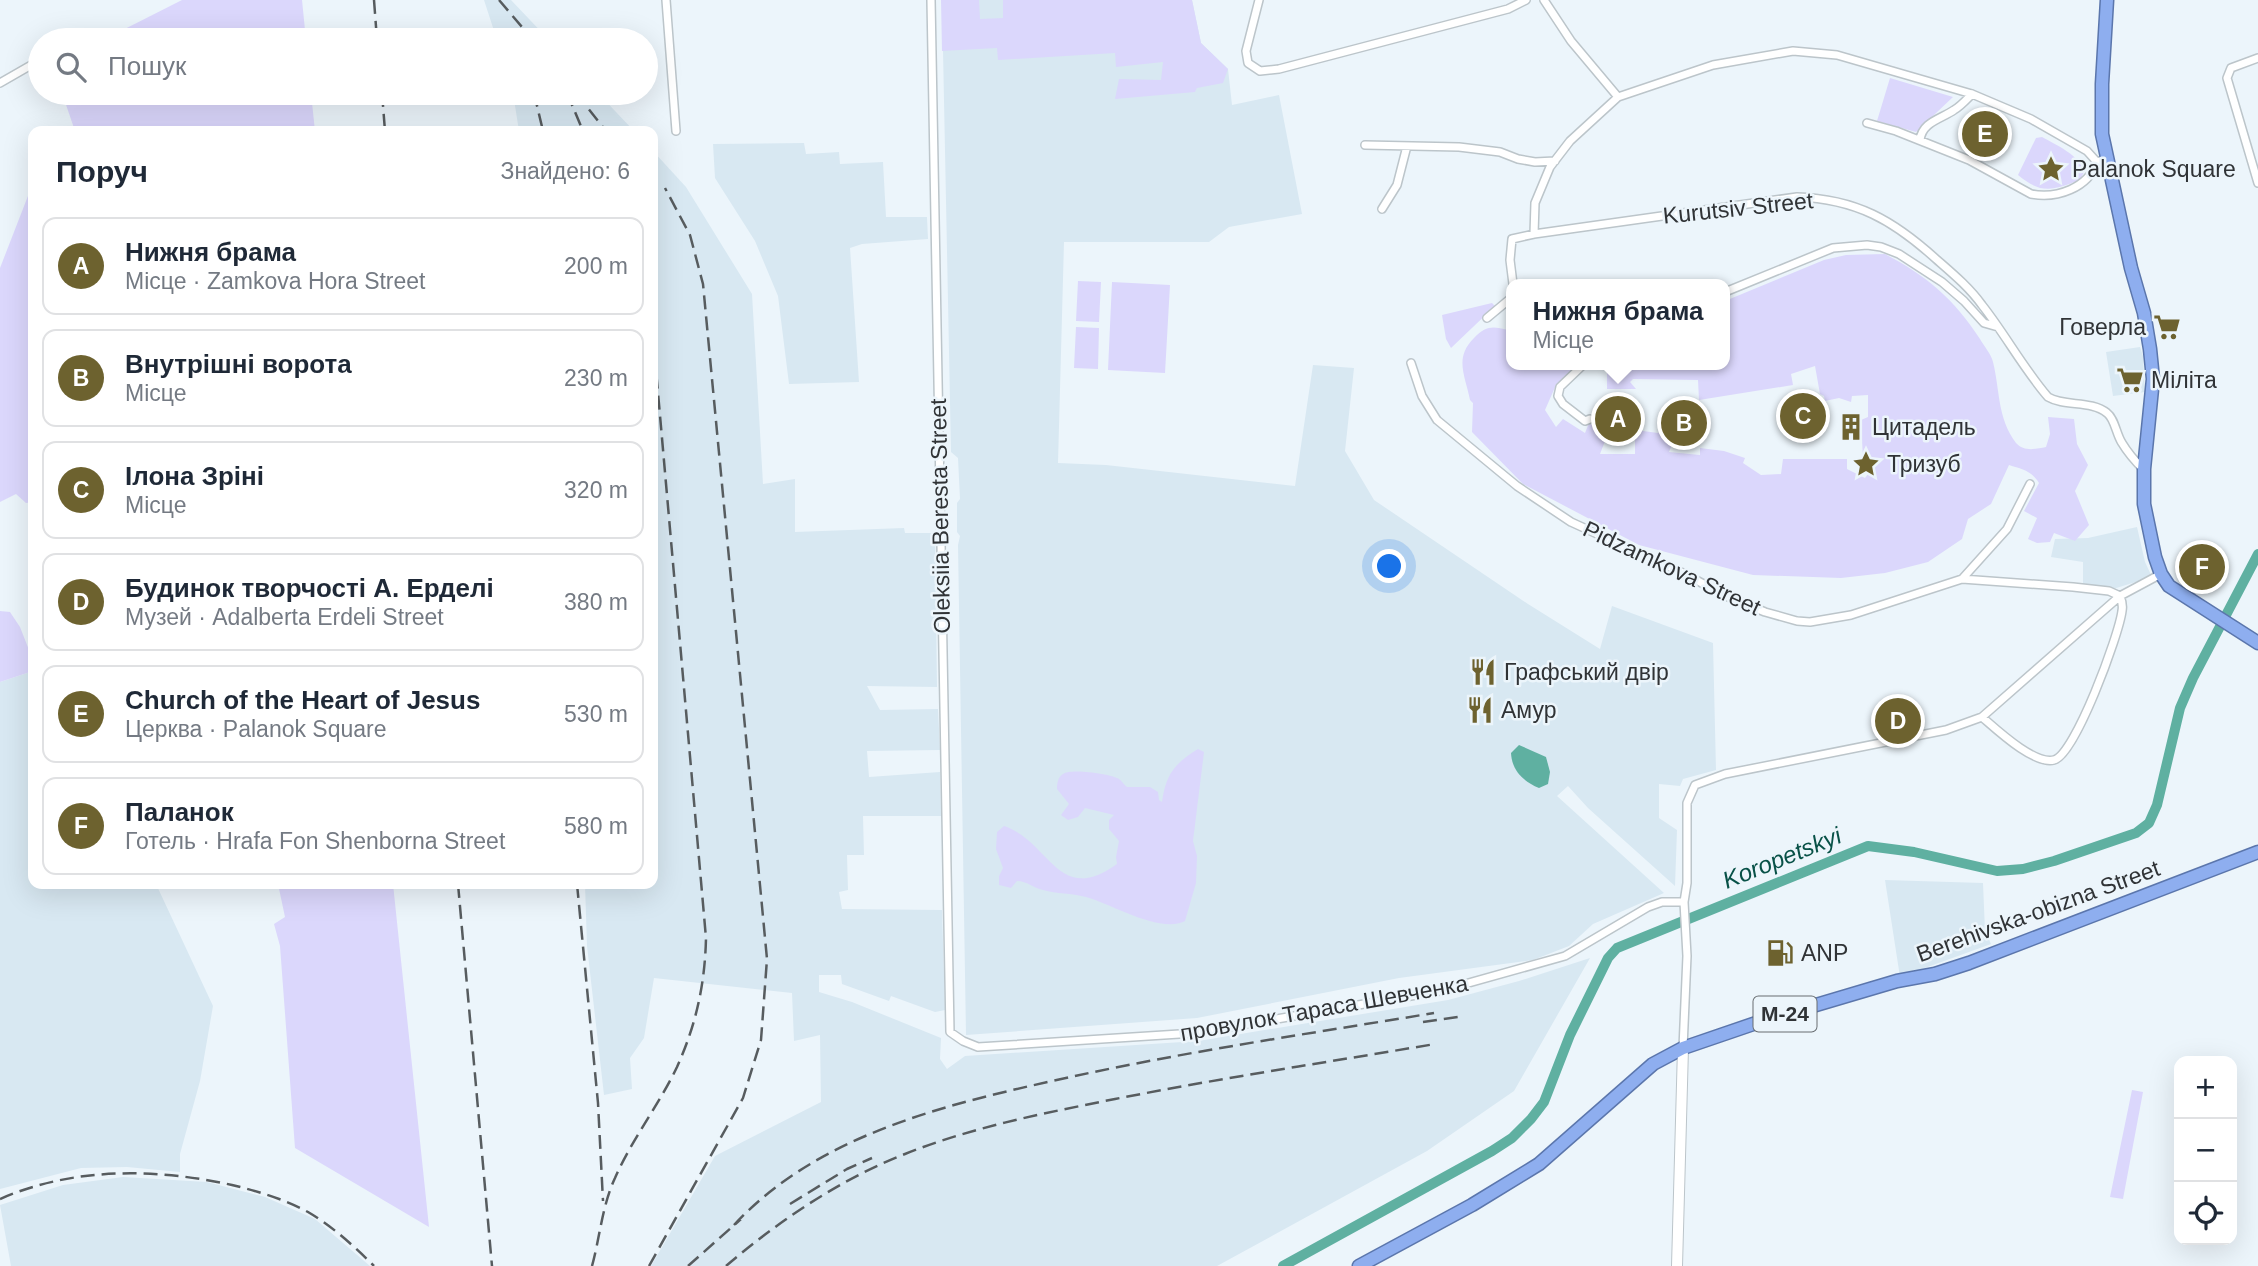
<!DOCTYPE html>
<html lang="uk">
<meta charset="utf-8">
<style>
:root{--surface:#fff;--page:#f6f6f7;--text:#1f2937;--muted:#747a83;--line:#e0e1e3;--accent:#6d622f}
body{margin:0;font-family:Helvetica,sans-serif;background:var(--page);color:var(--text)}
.controls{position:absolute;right:21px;bottom:21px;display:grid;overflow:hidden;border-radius:14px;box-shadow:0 7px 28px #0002}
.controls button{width:63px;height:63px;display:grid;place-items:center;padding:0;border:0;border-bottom:2px solid var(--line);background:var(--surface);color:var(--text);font:35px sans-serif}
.you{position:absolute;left:1390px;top:567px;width:24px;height:24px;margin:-18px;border:5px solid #fff;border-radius:50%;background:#1a73e8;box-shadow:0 0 0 10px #1a73e833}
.badge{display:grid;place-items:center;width:46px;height:46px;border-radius:50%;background:var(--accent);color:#fff;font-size:23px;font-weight:700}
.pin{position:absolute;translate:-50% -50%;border:4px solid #fff;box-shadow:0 2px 7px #0006}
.popup{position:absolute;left:1506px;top:279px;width:224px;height:91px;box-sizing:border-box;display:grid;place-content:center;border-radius:14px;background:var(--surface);filter:drop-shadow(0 2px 5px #0005);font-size:23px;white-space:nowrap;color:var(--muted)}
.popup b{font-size:26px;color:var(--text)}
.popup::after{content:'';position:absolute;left:50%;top:100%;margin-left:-14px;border:14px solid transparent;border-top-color:var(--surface)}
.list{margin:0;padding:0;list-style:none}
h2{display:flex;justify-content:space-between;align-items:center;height:91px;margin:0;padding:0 28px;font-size:30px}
h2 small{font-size:23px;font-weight:400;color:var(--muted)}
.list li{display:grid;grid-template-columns:46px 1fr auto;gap:21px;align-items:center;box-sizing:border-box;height:98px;margin:0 14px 14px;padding:0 14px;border:2px solid var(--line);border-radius:14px}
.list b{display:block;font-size:26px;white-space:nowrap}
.list p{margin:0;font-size:23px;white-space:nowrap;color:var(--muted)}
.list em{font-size:23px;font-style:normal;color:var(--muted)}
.icon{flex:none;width:38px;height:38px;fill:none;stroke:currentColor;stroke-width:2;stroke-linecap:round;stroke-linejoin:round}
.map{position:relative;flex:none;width:2258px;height:1266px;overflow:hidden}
.search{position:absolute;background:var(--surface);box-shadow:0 7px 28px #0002;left:28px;top:28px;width:630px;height:77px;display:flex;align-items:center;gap:18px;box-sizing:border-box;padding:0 24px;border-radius:38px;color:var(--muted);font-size:26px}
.panel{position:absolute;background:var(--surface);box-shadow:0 7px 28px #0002;left:28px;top:126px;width:630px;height:763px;border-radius:14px}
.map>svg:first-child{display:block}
</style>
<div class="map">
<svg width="2258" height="1266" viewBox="0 0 2258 1266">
<rect width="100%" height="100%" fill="#ecf5fb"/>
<path fill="#d8e8f2" d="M484 0H511L549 40H497Z
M942 0H1192L1201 43 1228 69 1232 105 1279 95 1302 214 1229 227 1209 242H1064L1058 463 1106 465 1295 486 1313 365 1354 368 1345 451 1374 500 1528 604 1600 649 1612 606 1713 643 1716 770 1683 779 1680 786 1659 784V818L1677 830 1675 886 1588 808 1568 786 1557 796 1664 893 1593 924 1569 946 1533 960 1399 978 1197 1018 966 1035 958 545 960 536 957 532V503L960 499 958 458 951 452Z
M513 93H598L634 131H519Z
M804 143 806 154 839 152 840 164 883 162 886 217H927L928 239 862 244 850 248 859 382 789 384 778 296 755 241 715 178 713 144Z
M653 151 686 187 752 294 763 484 795 479V532L904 528 905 533H935L937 687 867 686 880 710 938 709 940 750 867 751 869 777 940 772 941 816H863L864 855H847L848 890 839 892 842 909 942 910 945 1010 935 1012 891 996 889 1001 842 984 841 975H819V992L852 1002 941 1038 940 1059 947 1069 965 1056 1198 1041 1448 1000 1519 981 1590 958 1514 1091 1427 1151 1217 1266H651L715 1156 821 1102 820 1035 794 1041 792 993 654 978 644 1038 630 1058 632 1089 604 1095 587 946 585 884H653Z
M2140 347 2143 356 2145 392 2113 396 2106 352Z
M2137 527 2145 562 2152 577 2113 589 2083 585V562L2051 557 2055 539 2088 538Z
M33 671V884H156L213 1006 200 1081 180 1154V1172L127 1167 81 1168 0 1189V682Z
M1885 880 1983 883 1985 931 1991 944 1900 977Z
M123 1177 207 1182 265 1197 315 1219 370 1266H11L0 1205 63 1185Z"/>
<path fill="#dbd7fc" d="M182 0H302L306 40H103Z
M941 0H979L980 19 1003 18V0H1192L1201 43 1228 69 1223 83 1197 88 1195 92 1115 99 1119 79 1161 80 1163 62 1116 67 1115 53 998 60 997 48 942 51Z
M1890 78 1953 97 1916 132 1877 121Z
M62 93H311L315 131H75Z
M2042 137C2056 145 2080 155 2084 172L2080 180C2053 190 2042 195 2018 175L2036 138Z
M33 183V502L26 503 16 494 0 502V268Z
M1885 254C1927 276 1954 299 1980 339 1984 346 1991 354 1993 362 2000 390 1997 418 2016 443 2024 452 2036 449 2046 447L2050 434 2048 417 2074 419 2077 444 2088 465 2075 491 2089 525 2075 541 2054 533 2050 542 2037 543 2028 539 2037 518 2024 511 2039 483C2032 471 2022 469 2009 465L1991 504 1968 519 1962 539 1928 562 1885 573 1841 578 1753 575 1639 545 1523 484 1472 432 1473 403 1470 400C1465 375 1454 358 1474 338 1486 326 1492 326 1508 330L1511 335V365H1577L1556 385 1545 410 1556 427 1563 419 1585 433 1589 423H1618L1617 428H1610L1600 454H1635V426L1643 431 1658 433 1664 427 1685 426V430H1678L1669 452 1700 455V448L1724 451 1745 458 1743 463 1761 475 1781 474 1783 459H1847V469L1865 478 1868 474 1865 467 1868 459H1863L1861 420 1868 417V395L1852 396 1851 402 1839 398 1825 401 1824 396 1820 394 1815 366 1791 374 1793 385 1699 400 1698 380 1633 379 1630 382 1636 389H1607V369H1594L1601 365H1725V301L1824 260 1846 255Z
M1078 281 1101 282 1099 322 1076 321Z
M1112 282 1170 285 1165 373 1108 370Z
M1492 303 1495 306 1451 348 1446 339 1442 315Z
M1076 327 1099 328 1098 369 1074 368Z
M0 611 10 612 20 627 29 650 33 653V671L0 682Z
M1198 749 1204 752 1193 841 1197 856 1196 883 1185 921C1160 934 1112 904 1086 897 1071 893 1057 894 1043 890 1033 888 1027 881 1017 881L1011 888 999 885V876L1003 868 996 849 997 832 1004 826C1050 841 1058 907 1117 864L1116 857 1119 841 1109 829V820L1114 815 1085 808 1078 817 1068 820 1061 815 1069 804 1057 789C1057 783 1058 777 1063 774 1071 768 1111 774 1119 779 1122 781 1124 785 1127 787H1150L1158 792 1159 800 1162 802C1166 774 1174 764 1198 749Z
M278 884H393L429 1227 295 1148 280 946 274 924 285 917Z
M2132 1090 2143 1092 2123 1199 2110 1197Z"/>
<path fill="#5fb0a1" d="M1519 745 1546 757 1550 772 1548 784 1539 788C1523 781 1512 771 1511 753Z"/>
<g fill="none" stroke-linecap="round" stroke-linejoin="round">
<path stroke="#5fb0a1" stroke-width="10" d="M1283 1266 1492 1151 1512 1138 1531 1119 1544 1102 1570 1035 1608 958 1617 948 1868 846 1914 852 1997 871 2023 869 2054 861 2136 833 2149 823 2157 805 2180 708 2193 678 2258 554"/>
<defs>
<path id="minor" d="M666 0 676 131
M931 0 950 1032 963 1041 978 1047 1195 1033 1440 991 1565 956 1648 907 1662 902H1684
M1259 0 1246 51 1248 63 1260 71 1279 69 1508 9 1526 0
M1544 0 1571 41 1618 97
M2258 58 2231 68 2227 78 2258 183
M0 83 40 60
M1867 123 1896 131 1969 160 2031 194C2057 199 2088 188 2097 162
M1920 140C1922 122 1941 119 1954 110 1961 106 1966 100 1972 94
M1365 145 1459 147 1500 152 1518 159 1535 162 1555 161
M1382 209 1397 185 1407 146
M1534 234 1535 203 1550 167 1570 141 1618 97 1713 65 1793 51 1837 55 1972 94 2031 119 2087 151 2097 162 2106 159
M1513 284 1510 260 1512 239 1534 234 1797 197C1856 199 1893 220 1936 259 1952 273 1969 287 1982 305 2005 334 2023 368 2048 397 2065 407 2091 400 2107 413 2115 419 2116 434 2122 443 2128 453 2135 461 2143 469
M1725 292 1833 248 1867 245 1881 247 1899 254 1942 282 1964 301 1984 323 1998 327
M1487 318 1511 298
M1411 363 1422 396 1437 420 1517 486 1571 522 1683 573 1726 596 1765 612 1797 621 1810 622 1851 615 1962 579 2007 529 2030 484
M1583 365 1560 387 1558 396 1563 404 1585 421 1590 419
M1962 579 2073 587 2109 591 2120 596
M1982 717C1996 729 2034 765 2054 760 2075 755 2119 635 2122 611 2123 606 2122 601 2120 596
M1683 1048 1687 956 1684 902 1687 883V803L1695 785 1725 774 1946 730 1982 717 2120 596 2161 574"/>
<path id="tertiary" d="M1677 1266 1683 1048"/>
<path id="trunk" d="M2107 0 2102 84V134L2131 268 2144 313 2150 349 2153 379 2144 469V504L2155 557 2161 574 2169 586 2258 643
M1359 1266 1472 1205 1539 1164 1653 1064 1683 1048 1762 1021 1897 981 1935 974 1969 963 2258 852"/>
</defs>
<use href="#minor" stroke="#bcc5ca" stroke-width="10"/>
<use href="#tertiary" stroke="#bcc5ca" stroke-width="12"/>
<use href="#trunk" stroke="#5b76ac" stroke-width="15"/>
<use href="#minor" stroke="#fff" stroke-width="7"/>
<use href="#tertiary" stroke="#fff" stroke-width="10"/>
<use href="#trunk" stroke="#8eaeef" stroke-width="12"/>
<path stroke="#575c5f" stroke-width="2.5" stroke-dasharray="14 7" stroke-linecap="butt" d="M374 0 377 40
M499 0 533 40
M382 93 385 131
M534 93 543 131
M567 93 583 131
M576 93 606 131
M458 884 492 1266
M577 884 598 1103 603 1201
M1423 1022 1458 1017
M0 1199C73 1167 155 1168 232 1185 257 1191 284 1199 308 1212 332 1226 354 1246 374 1266
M790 1204 847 1169 872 1158
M734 1225C824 1128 965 1100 1089 1073 1203 1049 1319 1032 1434 1013
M592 1266C600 1237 602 1206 615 1178 632 1139 659 1105 677 1067 696 1025 705 984 706 938L653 336
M649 1266 743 1098 761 1040 767 959 703 284 690 235 665 188
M688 1266 741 1219
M726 1266C780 1220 839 1180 905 1154 972 1127 1045 1113 1115 1099 1222 1078 1328 1062 1435 1044"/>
</g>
<defs>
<symbol id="sight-bare" viewBox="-9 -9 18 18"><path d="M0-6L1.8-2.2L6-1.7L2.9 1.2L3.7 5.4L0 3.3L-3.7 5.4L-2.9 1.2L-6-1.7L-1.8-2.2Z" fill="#6d622f" stroke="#ecf5fb" stroke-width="2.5" paint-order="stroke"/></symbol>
<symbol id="supermarket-bare" viewBox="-9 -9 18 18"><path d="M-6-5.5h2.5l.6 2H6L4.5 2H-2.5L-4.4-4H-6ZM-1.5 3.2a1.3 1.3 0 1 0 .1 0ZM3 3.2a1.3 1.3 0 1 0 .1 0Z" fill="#6d622f" stroke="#ecf5fb" stroke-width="2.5" paint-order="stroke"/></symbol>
<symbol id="building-bare" viewBox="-9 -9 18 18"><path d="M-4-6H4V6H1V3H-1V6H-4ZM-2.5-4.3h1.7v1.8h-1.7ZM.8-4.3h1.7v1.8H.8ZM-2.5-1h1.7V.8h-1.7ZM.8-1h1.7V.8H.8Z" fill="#6d622f" stroke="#ecf5fb" stroke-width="2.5" paint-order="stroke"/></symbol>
<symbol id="restaurant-bare" viewBox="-9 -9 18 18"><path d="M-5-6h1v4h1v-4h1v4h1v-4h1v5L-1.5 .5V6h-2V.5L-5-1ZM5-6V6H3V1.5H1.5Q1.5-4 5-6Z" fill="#6d622f" stroke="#ecf5fb" stroke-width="2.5" paint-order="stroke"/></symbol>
<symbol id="fuel-bare" viewBox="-9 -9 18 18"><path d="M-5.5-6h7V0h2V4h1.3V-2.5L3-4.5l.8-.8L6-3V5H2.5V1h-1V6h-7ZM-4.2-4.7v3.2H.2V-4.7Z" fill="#6d622f" stroke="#ecf5fb" stroke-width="2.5" paint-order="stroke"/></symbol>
</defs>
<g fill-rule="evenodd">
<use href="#sight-bare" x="2032" y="150" width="38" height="38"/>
<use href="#supermarket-bare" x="2148" y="308" width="38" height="38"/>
<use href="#supermarket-bare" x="2111" y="361" width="38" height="38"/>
<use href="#building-bare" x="1832" y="408" width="38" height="38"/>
<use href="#sight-bare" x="1847" y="445" width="38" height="38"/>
<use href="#restaurant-bare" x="1464" y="653" width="38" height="38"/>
<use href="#restaurant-bare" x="1461" y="691" width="38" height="38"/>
<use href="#fuel-bare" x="1761" y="934" width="38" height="38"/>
</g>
<g text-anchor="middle" stroke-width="5" stroke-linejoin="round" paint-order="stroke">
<rect fill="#ecf5fb" stroke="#686d71" stroke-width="2" x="1753.5" y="996.5" width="63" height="35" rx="5"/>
<g font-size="21" font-weight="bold" fill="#303336">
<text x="1785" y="1021">М-24</text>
</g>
<g font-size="23" fill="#303336" stroke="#ecf5fb" text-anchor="start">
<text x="2072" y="177">Palanok Square</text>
<text x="2146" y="335" text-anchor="end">Говерла</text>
<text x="2151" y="388">Міліта</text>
<text x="1872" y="435">Цитадель</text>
<text x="1887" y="472">Тризуб</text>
<text x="1504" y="680">Графський двір</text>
<text x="1501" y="718">Амур</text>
<text x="1801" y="961">ANP</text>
</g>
<g font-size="23" fill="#303336" stroke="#ecf5fb">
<text transform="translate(1738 208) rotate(-6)" y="8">Kurutsiv Street</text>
<text transform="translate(940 516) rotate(-91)" y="8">Oleksiia Beresta Street</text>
<text transform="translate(1672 568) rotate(25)" y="8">Pidzamkova Street</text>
<text transform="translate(2038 911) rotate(-20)" y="8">Berehivska-obizna Street</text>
<text transform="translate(1324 1008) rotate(-10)" y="8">провулок Тараса Шевченка</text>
</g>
<g font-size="24" font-style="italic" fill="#085147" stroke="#ecf5fb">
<text transform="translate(1782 858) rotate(-22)" y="8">Koropetskyi</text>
</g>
</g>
</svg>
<div class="controls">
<button>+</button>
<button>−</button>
<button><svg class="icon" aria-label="locate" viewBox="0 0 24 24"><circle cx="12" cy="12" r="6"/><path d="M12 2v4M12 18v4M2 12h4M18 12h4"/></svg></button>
</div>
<div class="you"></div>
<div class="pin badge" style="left:1618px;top:419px">A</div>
<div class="popup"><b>Нижня брама</b>Місце</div>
<div class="pin badge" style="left:1684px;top:423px">B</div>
<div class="pin badge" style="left:1803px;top:416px">C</div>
<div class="pin badge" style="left:1898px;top:721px">D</div>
<div class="pin badge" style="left:1985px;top:134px">E</div>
<div class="pin badge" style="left:2202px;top:567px">F</div>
<div class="search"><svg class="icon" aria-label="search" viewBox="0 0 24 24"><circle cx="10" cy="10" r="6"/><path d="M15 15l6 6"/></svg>Пошук</div>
<section class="panel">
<h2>Поруч<small>Знайдено: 6</small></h2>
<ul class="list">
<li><span class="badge">A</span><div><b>Нижня брама</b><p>Місце · Zamkova Hora Street</p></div><em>200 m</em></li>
<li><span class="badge">B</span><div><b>Внутрішні ворота</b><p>Місце</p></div><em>230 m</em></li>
<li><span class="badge">C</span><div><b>Ілона Зріні</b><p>Місце</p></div><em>320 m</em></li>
<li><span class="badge">D</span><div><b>Будинок творчості А. Ерделі</b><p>Музей · Adalberta Erdeli Street</p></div><em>380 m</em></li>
<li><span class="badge">E</span><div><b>Church of the Heart of Jesus</b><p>Церква · Palanok Square</p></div><em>530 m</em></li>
<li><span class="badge">F</span><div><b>Паланок</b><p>Готель · Hrafa Fon Shenborna Street</p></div><em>580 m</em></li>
</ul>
</section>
</div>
